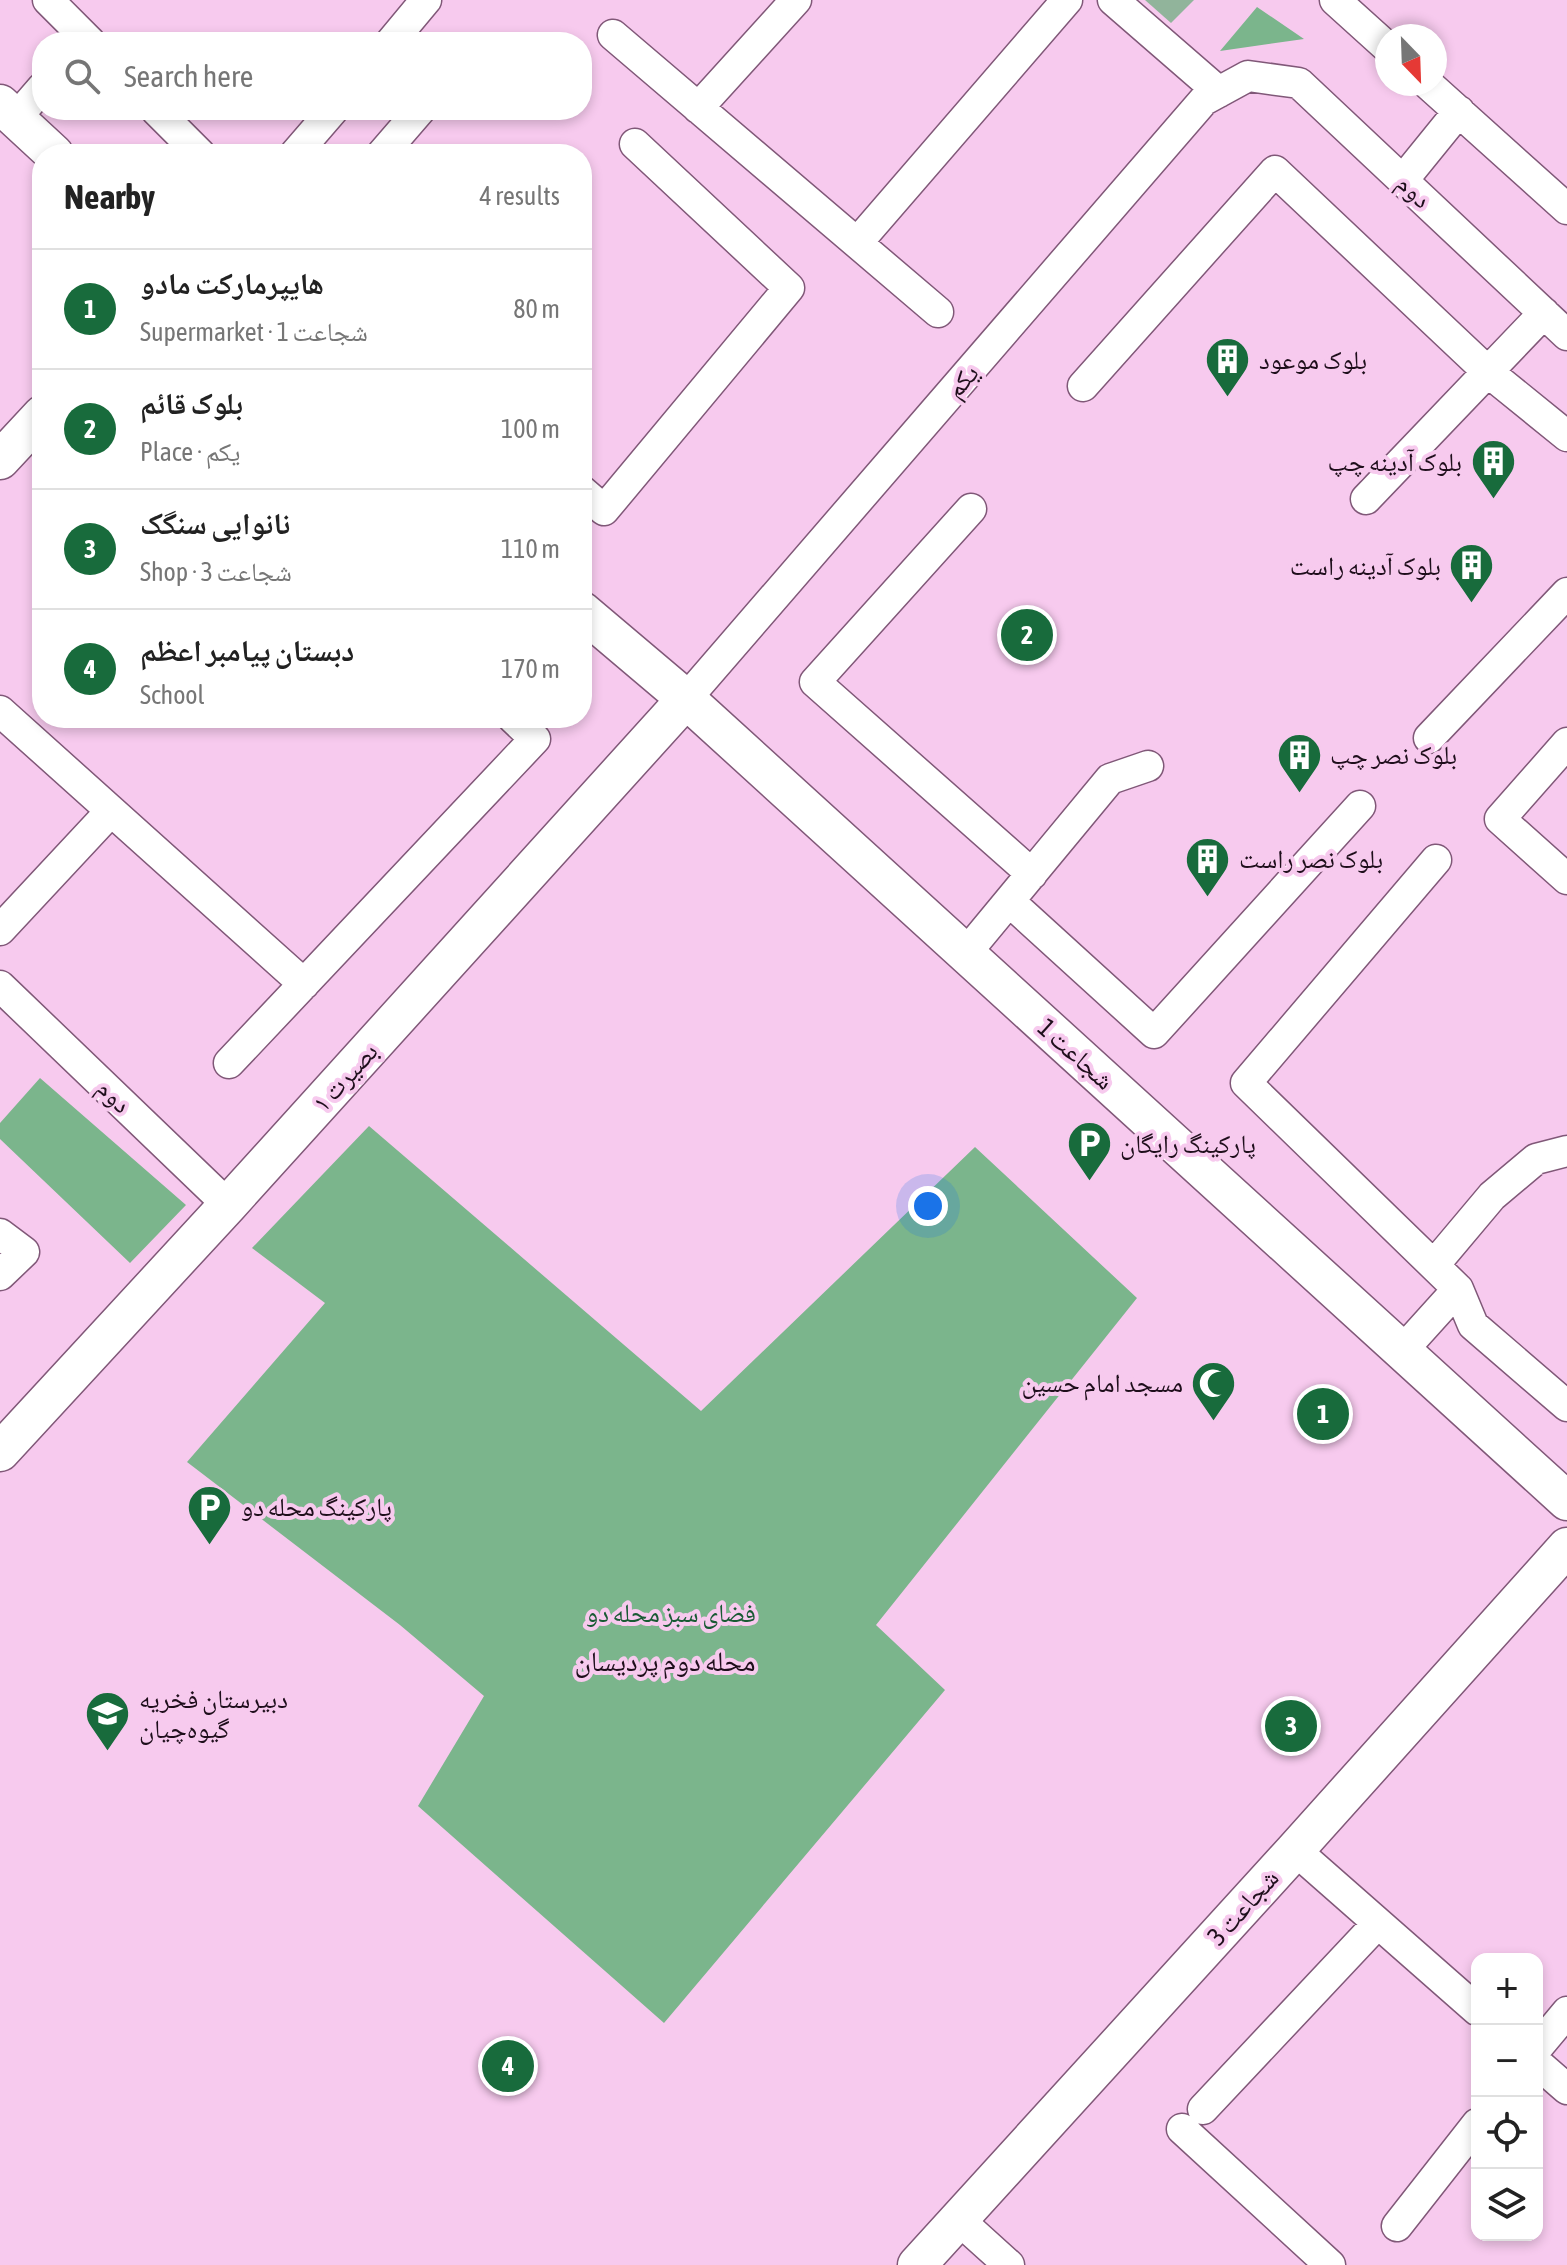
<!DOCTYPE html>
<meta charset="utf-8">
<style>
:root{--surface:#fff;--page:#f2f2f2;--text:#222;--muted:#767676;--line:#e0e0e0;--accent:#186b3c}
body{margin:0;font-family:"Asap Condensed","Noto Naskh Arabic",sans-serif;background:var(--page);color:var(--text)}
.controls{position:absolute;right:24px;bottom:24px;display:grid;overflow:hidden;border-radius:16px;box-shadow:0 4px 12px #0003}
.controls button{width:72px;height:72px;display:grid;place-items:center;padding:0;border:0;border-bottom:2px solid var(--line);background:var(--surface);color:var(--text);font:40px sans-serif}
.compass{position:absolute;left:1375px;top:24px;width:72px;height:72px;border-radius:50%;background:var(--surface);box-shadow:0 4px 12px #0003;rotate:157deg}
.you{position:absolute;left:928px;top:1206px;width:28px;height:28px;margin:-20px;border:6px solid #fff;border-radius:50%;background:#1a73e8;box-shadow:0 0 0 12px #1a73e833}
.badge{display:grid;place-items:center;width:52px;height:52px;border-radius:50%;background:var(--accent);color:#fff;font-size:26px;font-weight:700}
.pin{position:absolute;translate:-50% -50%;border:4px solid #fff;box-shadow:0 2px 8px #0006}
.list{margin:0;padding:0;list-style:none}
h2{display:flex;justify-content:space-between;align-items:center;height:104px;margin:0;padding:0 32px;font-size:34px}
h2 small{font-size:26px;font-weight:400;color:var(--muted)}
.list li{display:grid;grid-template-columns:52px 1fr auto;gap:24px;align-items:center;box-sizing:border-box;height:120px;padding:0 32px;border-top:2px solid var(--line)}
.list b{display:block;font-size:30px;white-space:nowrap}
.list p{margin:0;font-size:26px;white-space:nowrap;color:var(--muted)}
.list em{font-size:26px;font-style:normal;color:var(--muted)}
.icon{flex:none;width:44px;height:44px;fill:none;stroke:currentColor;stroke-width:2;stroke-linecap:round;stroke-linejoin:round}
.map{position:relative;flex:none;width:1567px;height:2265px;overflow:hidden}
.search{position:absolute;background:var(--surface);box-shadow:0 4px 12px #0003;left:32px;top:32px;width:560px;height:88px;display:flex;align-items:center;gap:20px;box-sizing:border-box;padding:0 28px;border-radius:32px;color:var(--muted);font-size:30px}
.panel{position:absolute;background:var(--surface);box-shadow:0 4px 12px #0003;left:32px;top:144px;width:560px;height:584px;border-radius:32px}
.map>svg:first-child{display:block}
</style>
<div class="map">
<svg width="1567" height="2265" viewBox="0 0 1567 2265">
<rect width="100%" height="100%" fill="#f7caee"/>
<path fill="#91b49b" d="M1145 0H1194L1171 23Z"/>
<path fill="#7bb58c" d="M1257 7 1304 39 1220 51Z
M40 1078 186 1205 130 1263 0 1139V1123Z
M369 1126 701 1411 975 1147 1137 1298 876 1625 945 1690 664 2023 418 1806 484 1696 400 1625 187 1462 325 1303 252 1248Z"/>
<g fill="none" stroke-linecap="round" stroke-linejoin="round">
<defs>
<path id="minor" d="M48 0 90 42
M1113 0 1219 92
M1335 0 1387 47
M613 35 938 312
M391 42 426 0
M1428 84 1567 209
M698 108 796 0
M156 110 200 154
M16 118 42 88
M295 154 333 110
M382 154 420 110
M1403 180 1459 111
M857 243 1067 0
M1083 386 1275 171 1488 372 1567 436
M582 491 604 510 789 288 635 144
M1366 499 1544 313
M971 509 815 682 1032 874
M686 699 1204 100 1248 76 1299 83 1567 335
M0 711 304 984
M1429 738 1567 593
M1567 743 1500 819 1567 879
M1436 860 1246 1083 1458 1289 1473 1325 1567 1406
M1009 901 1154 1033 1360 806
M0 930 111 811
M966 953 1110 779 1148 766
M0 986 228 1205
M229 1063 535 739 513 718
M0 1234 24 1252 0 1275
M1434 1265 1492 1196 1536 1159 1567 1151
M1402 1351 1458 1289
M1295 1850 1477 2010
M1537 2048 1567 2012
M1537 2063 1567 2089
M1203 2109 1378 1923
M1182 2129 1330 2265
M958 2219 1009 2265
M1397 2226 1477 2124"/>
<path id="tertiary" d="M0 104 54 154
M0 460 42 415
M582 611 686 699 1567 1501
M0 1452 228 1205 686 699
M917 2265 1295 1850 1567 1547"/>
</defs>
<use href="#minor" stroke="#805878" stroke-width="33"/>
<use href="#tertiary" stroke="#805878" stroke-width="41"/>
<use href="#minor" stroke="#fff" stroke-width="30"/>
<use href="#tertiary" stroke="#fff" stroke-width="38"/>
</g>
<defs>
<symbol id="building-pin" viewBox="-11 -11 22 30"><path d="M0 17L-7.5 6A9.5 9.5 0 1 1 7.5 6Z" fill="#186b3c" stroke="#f7caee"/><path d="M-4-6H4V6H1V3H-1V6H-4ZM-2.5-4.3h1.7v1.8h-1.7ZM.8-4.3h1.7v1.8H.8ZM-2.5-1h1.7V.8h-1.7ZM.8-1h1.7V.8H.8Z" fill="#fff"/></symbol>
<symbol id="parking-pin" viewBox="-11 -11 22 30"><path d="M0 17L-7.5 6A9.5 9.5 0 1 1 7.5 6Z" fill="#186b3c" stroke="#f7caee"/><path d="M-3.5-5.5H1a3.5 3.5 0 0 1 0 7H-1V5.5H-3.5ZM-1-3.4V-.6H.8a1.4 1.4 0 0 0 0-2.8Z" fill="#fff"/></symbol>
<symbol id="mosque-pin" viewBox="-11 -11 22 30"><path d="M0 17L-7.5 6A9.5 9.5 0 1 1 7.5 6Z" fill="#186b3c" stroke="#f7caee"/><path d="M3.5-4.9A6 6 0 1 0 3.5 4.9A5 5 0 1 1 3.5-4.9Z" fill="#fff"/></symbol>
<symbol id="school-pin" viewBox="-11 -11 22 30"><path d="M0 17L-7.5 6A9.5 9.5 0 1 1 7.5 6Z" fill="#186b3c" stroke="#f7caee"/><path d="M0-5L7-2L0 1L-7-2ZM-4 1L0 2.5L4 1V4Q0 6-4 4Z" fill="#fff"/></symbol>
</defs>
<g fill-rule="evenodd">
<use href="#building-pin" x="1202" y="334" width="51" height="69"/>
<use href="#building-pin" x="1468" y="436" width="51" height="69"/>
<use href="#building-pin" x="1446" y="540" width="51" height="69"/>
<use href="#building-pin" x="1274" y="730" width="51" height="69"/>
<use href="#building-pin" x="1182" y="834" width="51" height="69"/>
<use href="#parking-pin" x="1064" y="1118" width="51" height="69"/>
<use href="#mosque-pin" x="1188" y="1358" width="51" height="69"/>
<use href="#parking-pin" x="184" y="1482" width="51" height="69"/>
<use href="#school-pin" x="82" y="1688" width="51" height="69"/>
</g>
<g text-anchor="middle" stroke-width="8" stroke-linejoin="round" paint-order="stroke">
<g font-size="26" fill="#1e0e1b" stroke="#f7caee">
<text transform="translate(1414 191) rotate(43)" y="9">دوم</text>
<text transform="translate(962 381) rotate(-49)" y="9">یکم</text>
<text transform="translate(1076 1054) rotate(42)" y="9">شجاعت 1</text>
<text transform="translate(345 1077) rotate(-48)" y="9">بصیرت ۱</text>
<text transform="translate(114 1096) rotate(44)" y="9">دوم</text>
<text transform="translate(1243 1907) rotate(-48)" y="9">شجاعت 3</text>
</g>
<g font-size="26" fill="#1e0e1b" stroke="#f7caee" text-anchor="start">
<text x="1259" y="369">بلوک موعود</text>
<text x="1462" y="471" text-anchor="end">بلوک آدینه چپ</text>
<text x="1441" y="575" text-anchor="end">بلوک آدینه راست</text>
<text x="1330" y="764">بلوک نصر چپ</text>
<text x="1239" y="868">بلوک نصر راست</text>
<text x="1120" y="1153">پارکینگ رایگان</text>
<text x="1183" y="1392" text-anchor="end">مسجد امام حسین</text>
<text x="241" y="1516">پارکینگ محله دو</text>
<text x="139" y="1708">دبیرستان فخریه<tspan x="139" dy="30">گیوه‌چیان</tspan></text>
</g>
<g font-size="26" fill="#185a33" stroke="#f7caee">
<text x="671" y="1622">فضای سبز محله دو</text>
</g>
<g font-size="28" fill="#1e0e1b" stroke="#f7caee">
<text x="665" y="1671">محله دوم پردیسان</text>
</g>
</g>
</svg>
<div class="controls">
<button>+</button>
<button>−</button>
<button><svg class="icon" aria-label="locate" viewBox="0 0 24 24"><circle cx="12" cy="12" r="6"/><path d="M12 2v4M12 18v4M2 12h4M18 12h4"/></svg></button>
<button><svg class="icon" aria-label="layers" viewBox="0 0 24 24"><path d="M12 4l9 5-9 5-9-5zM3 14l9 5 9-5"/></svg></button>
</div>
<svg class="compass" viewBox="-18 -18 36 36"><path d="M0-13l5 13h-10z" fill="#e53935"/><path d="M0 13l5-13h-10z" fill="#767676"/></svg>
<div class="you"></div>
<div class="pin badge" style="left:1323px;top:1414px">1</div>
<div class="pin badge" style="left:1027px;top:635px">2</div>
<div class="pin badge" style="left:1291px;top:1726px">3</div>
<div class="pin badge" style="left:508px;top:2066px">4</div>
<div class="search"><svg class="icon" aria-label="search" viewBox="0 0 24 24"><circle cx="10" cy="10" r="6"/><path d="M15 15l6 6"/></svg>Search here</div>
<section class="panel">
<h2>Nearby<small>4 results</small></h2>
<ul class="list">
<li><span class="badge">1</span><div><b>هایپرمارکت مادو</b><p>Supermarket · شجاعت 1</p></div><em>80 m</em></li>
<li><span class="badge">2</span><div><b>بلوک قائم</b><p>Place · یکم</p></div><em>100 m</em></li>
<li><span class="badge">3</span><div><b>نانوایی سنگک</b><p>Shop · شجاعت 3</p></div><em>110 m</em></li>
<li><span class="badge">4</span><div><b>دبستان پیامبر ا‌عظم</b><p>School</p></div><em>170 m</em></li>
</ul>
</section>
</div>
